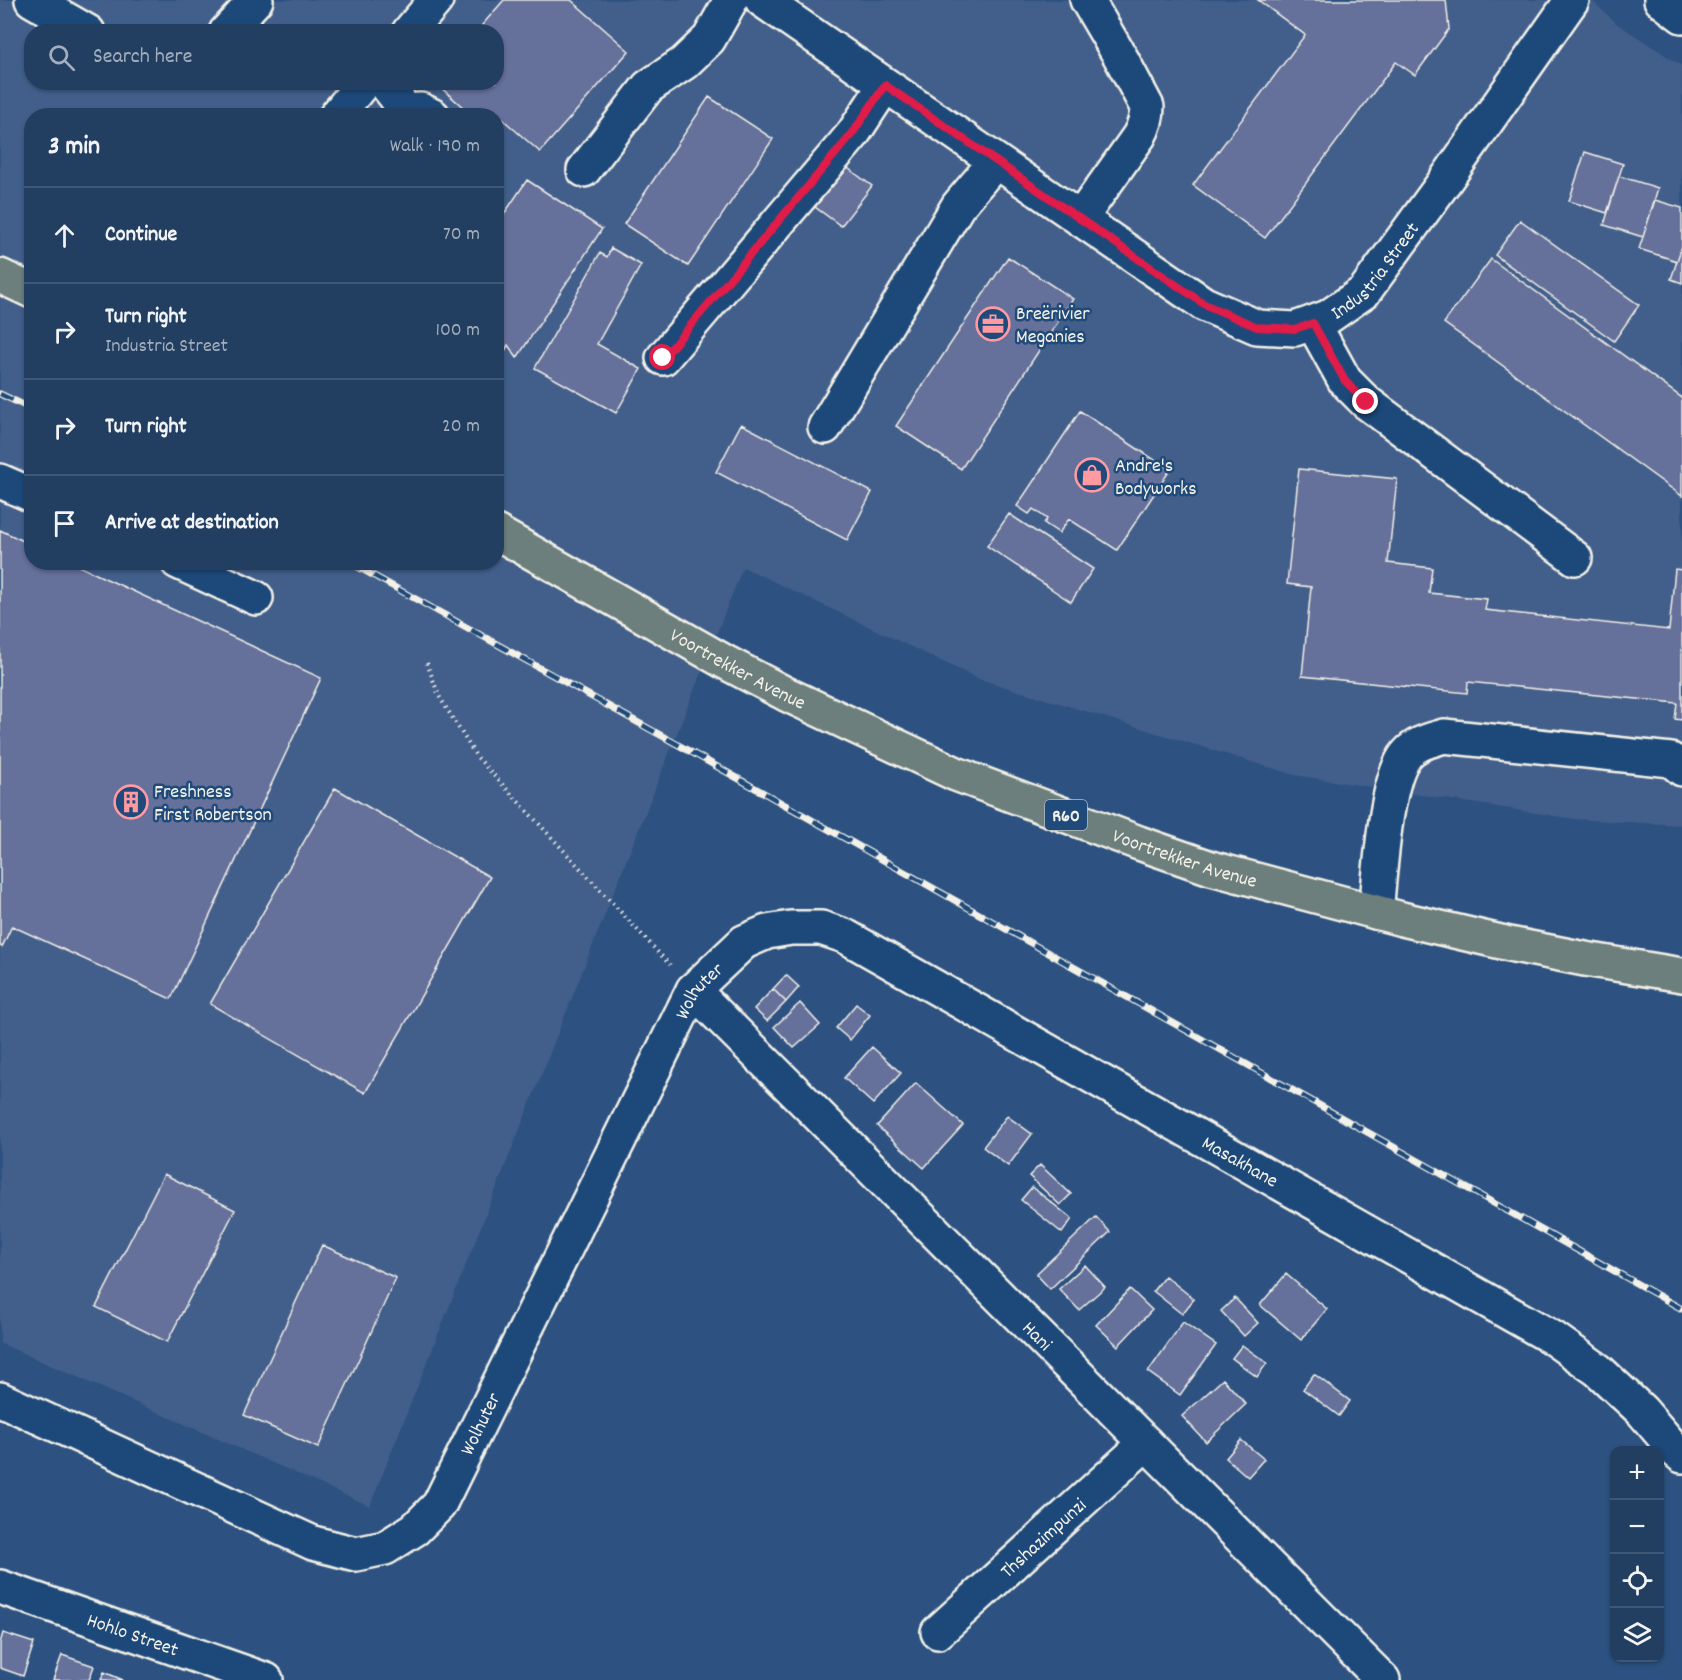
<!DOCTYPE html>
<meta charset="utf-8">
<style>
:root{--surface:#223e61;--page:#2a4567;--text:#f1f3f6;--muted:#a2aebd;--line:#3f5776}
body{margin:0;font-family:Dekko,sans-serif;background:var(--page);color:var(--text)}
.controls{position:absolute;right:18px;bottom:18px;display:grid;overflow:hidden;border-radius:12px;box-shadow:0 2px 4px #0004}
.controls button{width:54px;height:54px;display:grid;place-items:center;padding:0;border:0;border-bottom:2px solid var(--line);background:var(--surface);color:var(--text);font:30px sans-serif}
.stop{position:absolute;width:18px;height:18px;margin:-14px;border:4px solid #e11d48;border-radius:50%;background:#fff}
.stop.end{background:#e11d48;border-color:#fff;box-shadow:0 2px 6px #0008}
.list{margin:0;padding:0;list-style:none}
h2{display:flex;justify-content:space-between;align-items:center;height:78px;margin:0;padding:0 24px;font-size:26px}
h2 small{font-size:20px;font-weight:400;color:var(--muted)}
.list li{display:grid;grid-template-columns:39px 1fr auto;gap:18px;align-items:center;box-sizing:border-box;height:96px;padding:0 24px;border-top:2px solid var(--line)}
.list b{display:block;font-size:22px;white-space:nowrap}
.list p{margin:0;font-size:20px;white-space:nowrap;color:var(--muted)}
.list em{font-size:20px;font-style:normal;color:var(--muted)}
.icon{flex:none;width:33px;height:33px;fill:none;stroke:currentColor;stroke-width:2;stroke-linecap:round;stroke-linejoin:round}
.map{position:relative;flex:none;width:1682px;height:1680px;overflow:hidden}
.search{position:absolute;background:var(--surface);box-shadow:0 2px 4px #0004;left:24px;top:24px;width:480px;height:66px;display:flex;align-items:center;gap:15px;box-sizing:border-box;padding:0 21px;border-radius:24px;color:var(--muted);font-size:22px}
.panel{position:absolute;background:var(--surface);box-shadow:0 2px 4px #0004;left:24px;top:108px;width:480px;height:462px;border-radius:24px}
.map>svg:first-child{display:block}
</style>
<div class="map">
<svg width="1682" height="1680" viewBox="0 0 1682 1680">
<rect width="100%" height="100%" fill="#2d5281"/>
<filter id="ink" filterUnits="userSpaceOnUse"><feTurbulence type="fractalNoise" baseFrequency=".0167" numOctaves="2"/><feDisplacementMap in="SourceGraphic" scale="12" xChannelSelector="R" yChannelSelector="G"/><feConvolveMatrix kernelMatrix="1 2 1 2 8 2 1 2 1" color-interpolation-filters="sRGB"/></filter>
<g filter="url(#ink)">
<path fill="#425e8b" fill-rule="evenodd" d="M0 0H1591L1616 23 1682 66V825L1574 819 1295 775 979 679 743 567 370 1506 0 1343ZM32 32H496V82H32ZM32 116H496V562H32Z"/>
<path fill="#65709b" stroke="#f4f1e8" stroke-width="1.5" d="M504 0H571L629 51 540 152 500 117 496 121V116H473L438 85 440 82H496V32H476Z
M1258 0H1446L1449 29 1415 75 1396 62 1265 238 1193 185 1305 35Z
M709 97 773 139 688 266 624 224Z
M1585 152 1623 164 1607 213 1569 201Z
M845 166 872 186 841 226 815 207Z
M1619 176 1658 188 1643 237 1604 225Z
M527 180 602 229 517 358 508 345 505 351 496 346V226Z
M1655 200 1682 208V246L1677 261 1639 249Z
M1520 220 1639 305 1614 341 1495 255Z
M1682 246V283L1671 279Z
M611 248 641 265 597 344 641 369 616 413 535 368 600 253 607 257Z
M1008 257 1073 299 961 469 896 426Z
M1491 259 1682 398V496L1444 323Z
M1080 411 1170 470 1117 550 1069 519 1059 533 1044 523 1047 519 1033 509 1029 514 1017 506Z
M741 424 872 492 847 540 716 472Z
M1299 469 1397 479 1388 563 1432 568 1429 593 1487 599 1485 610 1669 630 1675 569 1682 570V720L1675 719 1677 703 1468 682 1467 693 1302 676 1311 587 1287 584Z
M1009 514 1093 569 1071 602 987 546Z
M0 530 32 545V562H70L321 678 171 999 12 926 2 947 0 946Z
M335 788 490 877 365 1093 210 1004Z
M786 975 799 987 786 1002 773 989Z
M773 989 786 1002 767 1021 754 1009Z
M800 1003 820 1025 794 1048 774 1027Z
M856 1004 870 1015 850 1040 836 1028Z
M872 1047 901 1073 873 1104 844 1078Z
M916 1083 963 1125 924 1168 877 1126Z
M1007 1116 1032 1134 1008 1166 983 1147Z
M1040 1165 1071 1194 1060 1205 1029 1176Z
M164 1174 235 1210 167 1342 96 1307Z
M1032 1187 1072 1219 1062 1233 1021 1200Z
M1096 1217 1110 1232 1050 1289 1036 1274Z
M322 1245 396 1278 318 1448 244 1415Z
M1085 1265 1105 1287 1079 1310 1059 1289Z
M1286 1274 1327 1309 1301 1340 1260 1305Z
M1165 1276 1194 1299 1182 1314 1153 1291Z
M1130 1289 1152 1310 1118 1346 1096 1325Z
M1235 1298 1258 1323 1244 1336 1221 1311Z
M1183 1322 1216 1345 1180 1395 1148 1372Z
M1242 1345 1267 1363 1257 1377 1232 1358Z
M1314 1374 1350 1401 1339 1416 1303 1389Z
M1223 1379 1246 1404 1206 1442 1182 1416Z
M1241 1440 1264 1459 1248 1477 1226 1458Z
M3 1633 34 1643 23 1676 0 1668V1643Z
M62 1655 94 1666 89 1680H53Z
M104 1672 123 1680H101Z"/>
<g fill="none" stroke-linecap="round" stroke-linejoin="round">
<defs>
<g id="minor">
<path d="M32 0 88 32"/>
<path id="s1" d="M762 0 1204 304 1257 327 1295 329 1328 317 1364 292 1445 181 1572 0"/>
<path d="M1661 0 1682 16"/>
<path d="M226 32 256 0"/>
<path d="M409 32 436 0"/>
<path d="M384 82C391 92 404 103 403 116"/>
<path d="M404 111 421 110 433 116"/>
<path d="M336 116 364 82"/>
<path d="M584 170 648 87 684 63 709 39 731 0"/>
<path d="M1080 219 1139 136C1144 127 1147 119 1147 107L1121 58 1087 0"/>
<path d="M1313 323 1345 381 1366 402 1575 558"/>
<path d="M663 358 853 134 885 85"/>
<path d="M825 427 958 206 996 161"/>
<path d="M0 481 32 495"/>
<path d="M178 562 256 598"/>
<path d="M1376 912C1380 876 1385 778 1407 754 1416 743 1431 740 1444 736L1671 760 1682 769"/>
<path id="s2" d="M693 990 1383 1680"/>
<path id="s3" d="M0 1399 313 1543 356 1554 385 1548 415 1529 439 1505 693 990 744 942 767 932 791 928H821L845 936 1553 1338 1598 1370 1642 1411 1677 1452 1682 1456"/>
<path id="s4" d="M0 1587 266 1680"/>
<path id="s5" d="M938 1632 1146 1443"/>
</g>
<g id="major">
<path d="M0 276 32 291"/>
<path id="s6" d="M496 532 725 662 786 694 956 774 1139 843 1211 868 1402 919 1514 945 1585 959 1682 975"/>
</g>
</defs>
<use href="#minor" stroke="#f4f1e8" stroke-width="38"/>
<use href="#major" stroke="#f4f1e8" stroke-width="38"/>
<path stroke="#f4f1e8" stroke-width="4" stroke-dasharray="1.5 4.5" stroke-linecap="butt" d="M427 663 439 696 476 756 670 965"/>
<use href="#minor" stroke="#1f4a7a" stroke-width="33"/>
<use href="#major" stroke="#6c7f7c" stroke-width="33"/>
<defs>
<path id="rail" d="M0 394 32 409
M349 562 682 747 1682 1309"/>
</defs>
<use href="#rail" stroke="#f4f1e8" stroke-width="7"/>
<use href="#rail" stroke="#1f4a7a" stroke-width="4.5" stroke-dasharray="14" stroke-linecap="butt"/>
</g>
</g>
<g fill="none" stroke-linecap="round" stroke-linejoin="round" filter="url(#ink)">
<path stroke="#e11d48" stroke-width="8" d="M663 358 852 134 885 85 1204 304 1257 327 1295 329 1313 323 1345 381 1366 402"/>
</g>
<defs>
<symbol id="office-ring" viewBox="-11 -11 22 22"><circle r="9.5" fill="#1f4a7a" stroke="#ff9aa2" stroke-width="1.5"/><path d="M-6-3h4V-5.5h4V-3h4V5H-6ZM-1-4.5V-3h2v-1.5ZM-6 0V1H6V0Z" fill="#ff9aa2"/></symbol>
<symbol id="shop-ring" viewBox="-11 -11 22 22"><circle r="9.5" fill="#1f4a7a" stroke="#ff9aa2" stroke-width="1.5"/><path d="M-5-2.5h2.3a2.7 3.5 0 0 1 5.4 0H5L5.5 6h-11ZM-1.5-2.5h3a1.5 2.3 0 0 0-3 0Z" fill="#ff9aa2"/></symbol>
<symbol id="building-ring" viewBox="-11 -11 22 22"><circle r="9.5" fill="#1f4a7a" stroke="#ff9aa2" stroke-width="1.5"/><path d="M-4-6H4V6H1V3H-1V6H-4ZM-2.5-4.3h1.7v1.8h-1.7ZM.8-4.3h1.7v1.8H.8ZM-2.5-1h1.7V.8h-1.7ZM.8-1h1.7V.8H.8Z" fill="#ff9aa2"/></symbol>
</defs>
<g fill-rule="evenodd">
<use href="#office-ring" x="974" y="305" width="38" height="38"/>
<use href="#shop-ring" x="1073" y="456" width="38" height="38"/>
<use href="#building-ring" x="112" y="783" width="38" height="38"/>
</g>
<g text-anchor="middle" stroke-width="5" stroke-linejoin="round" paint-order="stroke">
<rect fill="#1f4a7a" stroke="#b4bfc7" stroke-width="1.5" x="1045" y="800" width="42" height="30" rx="4.5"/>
<g font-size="18" font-weight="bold" fill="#f4f1e8">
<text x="1066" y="821">R60</text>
</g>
<g font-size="20" fill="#f4f1e8" stroke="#1f4a7a">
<text dy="7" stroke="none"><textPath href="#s1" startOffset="734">Industria Street</textPath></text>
<text dy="7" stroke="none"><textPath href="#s6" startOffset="278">Voortrekker Avenue</textPath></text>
<text dy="7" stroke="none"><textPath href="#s6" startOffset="764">Voortrekker Avenue</textPath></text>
<text dy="7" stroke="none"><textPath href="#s3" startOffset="1065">Wolhuter</textPath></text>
<text dy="7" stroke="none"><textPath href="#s3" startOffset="1692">Masakhane</textPath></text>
<text dy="7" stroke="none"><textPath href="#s2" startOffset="488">Hani</textPath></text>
<text dy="7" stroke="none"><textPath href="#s3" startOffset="579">Wolhuter</textPath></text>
<text dy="7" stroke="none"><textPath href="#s5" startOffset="141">Thshazimpunzi</textPath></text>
<text dy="7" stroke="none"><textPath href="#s4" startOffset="141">Hohlo Street</textPath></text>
</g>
<g font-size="20" fill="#f4f1e8" stroke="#1f4a7a" text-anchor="start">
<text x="1016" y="319">Breërivier<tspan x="1016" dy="23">Meganies</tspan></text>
<text x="1115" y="471">Andre's<tspan x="1115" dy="23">Bodyworks</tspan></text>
<text x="154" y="797">Freshness<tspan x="154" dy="23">First Robertson</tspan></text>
</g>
</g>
</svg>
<div class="controls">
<button>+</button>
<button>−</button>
<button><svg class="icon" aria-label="locate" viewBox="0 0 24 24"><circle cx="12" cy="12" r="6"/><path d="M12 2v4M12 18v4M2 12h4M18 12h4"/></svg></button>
<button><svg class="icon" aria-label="layers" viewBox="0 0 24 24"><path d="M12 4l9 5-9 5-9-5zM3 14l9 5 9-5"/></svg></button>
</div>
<div class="stop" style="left:663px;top:358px"></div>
<div class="stop end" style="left:1366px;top:402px"></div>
<div class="search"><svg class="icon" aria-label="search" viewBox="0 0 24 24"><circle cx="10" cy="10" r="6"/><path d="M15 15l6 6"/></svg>Search here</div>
<section class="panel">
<h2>3 min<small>Walk · 190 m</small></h2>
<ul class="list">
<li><svg class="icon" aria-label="ahead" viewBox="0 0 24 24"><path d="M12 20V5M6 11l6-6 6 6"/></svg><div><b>Continue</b></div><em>70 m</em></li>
<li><svg class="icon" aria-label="right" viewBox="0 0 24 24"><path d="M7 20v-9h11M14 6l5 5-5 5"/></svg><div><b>Turn right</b><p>Industria Street</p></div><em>100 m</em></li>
<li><svg class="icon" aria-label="right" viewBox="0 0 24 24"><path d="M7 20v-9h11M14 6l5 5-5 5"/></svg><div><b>Turn right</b></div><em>20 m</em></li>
<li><svg class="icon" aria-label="arrive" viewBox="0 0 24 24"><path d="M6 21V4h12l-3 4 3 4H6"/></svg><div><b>Arrive at destination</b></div></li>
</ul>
</section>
</div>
